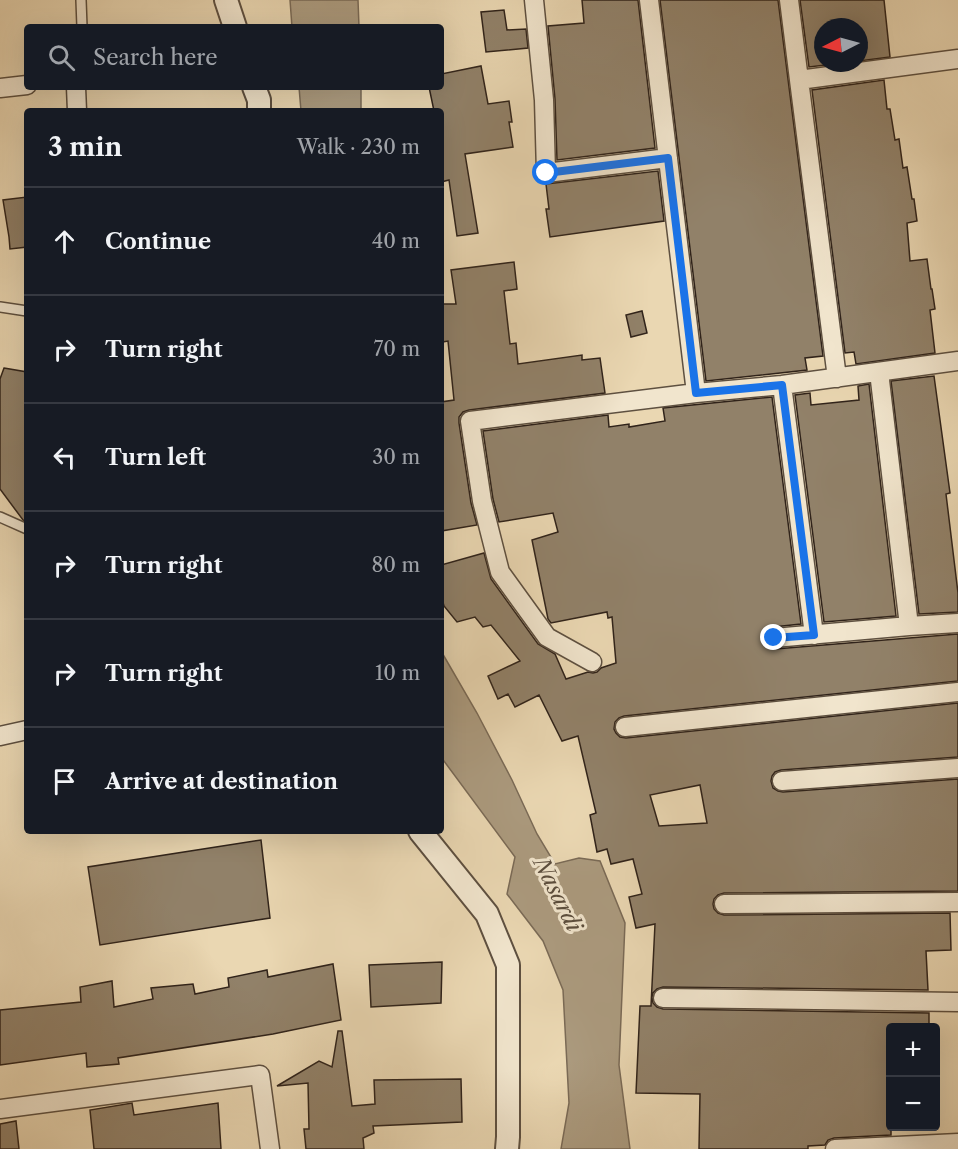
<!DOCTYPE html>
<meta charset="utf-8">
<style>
:root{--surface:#171b24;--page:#20242c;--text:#f1f3f6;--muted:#9ea1a6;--line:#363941}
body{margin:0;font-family:"Libre Caslon Text",serif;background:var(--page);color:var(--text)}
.controls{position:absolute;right:18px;bottom:18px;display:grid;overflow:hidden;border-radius:6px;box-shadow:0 6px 24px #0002}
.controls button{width:54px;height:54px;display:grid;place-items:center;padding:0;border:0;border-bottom:2px solid var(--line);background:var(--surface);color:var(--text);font:30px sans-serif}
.compass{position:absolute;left:814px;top:18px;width:54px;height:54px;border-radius:50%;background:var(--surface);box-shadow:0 6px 24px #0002;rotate:264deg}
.stop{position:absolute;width:18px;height:18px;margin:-14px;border:4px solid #1a73e8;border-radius:50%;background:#fff}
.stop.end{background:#1a73e8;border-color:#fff;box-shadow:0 2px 6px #0008}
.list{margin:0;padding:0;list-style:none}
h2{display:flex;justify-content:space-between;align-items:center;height:78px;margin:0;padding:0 24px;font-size:26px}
h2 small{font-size:20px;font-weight:400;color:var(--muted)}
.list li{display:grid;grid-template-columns:39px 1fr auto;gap:18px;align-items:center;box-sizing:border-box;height:108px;padding:0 24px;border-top:2px solid var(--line)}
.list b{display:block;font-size:22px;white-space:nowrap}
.list em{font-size:20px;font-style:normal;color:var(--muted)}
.icon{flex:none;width:33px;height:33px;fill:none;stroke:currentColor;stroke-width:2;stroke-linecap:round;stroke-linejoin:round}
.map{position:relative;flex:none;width:958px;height:1149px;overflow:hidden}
.search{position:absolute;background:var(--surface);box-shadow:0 6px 24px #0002;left:24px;top:24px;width:420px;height:66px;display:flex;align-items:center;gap:15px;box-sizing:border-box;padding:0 21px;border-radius:6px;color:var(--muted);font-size:22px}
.panel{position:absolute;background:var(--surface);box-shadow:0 6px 24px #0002;left:24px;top:108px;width:420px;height:726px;border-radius:6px}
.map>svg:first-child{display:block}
</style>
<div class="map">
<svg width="958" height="1149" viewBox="0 0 958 1149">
<rect width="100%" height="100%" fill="#ead7b2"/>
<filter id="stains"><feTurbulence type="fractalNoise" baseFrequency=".00333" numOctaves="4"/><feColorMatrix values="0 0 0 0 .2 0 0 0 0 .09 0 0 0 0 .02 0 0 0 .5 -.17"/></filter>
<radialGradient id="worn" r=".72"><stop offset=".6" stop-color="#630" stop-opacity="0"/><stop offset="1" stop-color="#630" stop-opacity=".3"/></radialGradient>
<path fill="#ab9a7e" stroke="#7a6a56" stroke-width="1.5" d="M290 0H358L359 27H292Z
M299 87H361V111H301Z
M441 651 477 713 512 780 537 834 555 864 579 858 600 861 625 923 619 1065 630 1149H561L569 1103 563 990 543 941 507 894 515 857 441 757Z"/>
<path fill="#918169" stroke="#30231a" stroke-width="1.5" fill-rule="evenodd" d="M582 0H638L655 148 557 160 555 99 548 26 584 23Z
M660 0H778L823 356 805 358 807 370 706 381Z
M800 0H884L890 57 859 61V27H823V63H842L809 67Z
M504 10 507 30 526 29 528 48 486 52 481 12Z
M481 66 488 104 509 101 512 122H509L513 147 465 154 478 233 457 236 449 180 441 182V111H434L429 87H441V74Z
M884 80 887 109H890L895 140 899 139 903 168 907 167 912 199H914L917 221 907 223 910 261 927 259 931 289H932L935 309 930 310 935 353 856 364 854 352 845 353 812 90Z
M658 171 664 221 550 237 546 209H549L546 184Z
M27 197V247L10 249 9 237 3 200Z
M514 262 517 289 504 291 510 344 516 343 518 364 582 355V360L600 358 605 393 469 410 463 412 459 417V423L471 503 477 525 441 531V402L454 400 448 341 442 342 441 304H456L451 270Z
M642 311 647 333 631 337 626 315Z
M4 368 27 372V522L23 520 0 489V379Z
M934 376 950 493 946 494 958 593V612L919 614 891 381Z
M869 384 896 616 824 622 795 395 810 393 811 405 859 400 858 386Z
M772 397 801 624 773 627 768 629 764 634 763 640 765 644 769 648 775 649 958 634V681L624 716 619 718 615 722 614 729 616 733 620 737 626 738 958 703V757L781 770 775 772 772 776 771 781 773 788 778 791 783 792 958 779V891L724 893 718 895 714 899 713 904 714 909 718 913 724 915 950 913 951 950 926 951 928 990 663 987 657 989 653 993 652 997 653 1003 657 1007 663 1009 929 1013V1028H891V1135L834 1138 828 1140 825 1145 808 1146V1149H699L700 1094 636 1093 640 1006H651L655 924 636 928 629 897 642 894 633 859 611 864 607 849 597 852 590 815 596 813 578 736 562 741 539 695 515 707 508 694 498 699 488 676 520 661 491 625 483 627 475 617 457 622 444 606 441 595V565L484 553 491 579 538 644 555 654 566 679 588 672 593 673 597 672 601 668 616 663 612 617 608 618 607 612 551 623 548 619 532 540 558 532 553 513 499 522 493 499 483 431 608 415 609 427 629 424V427L665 421 663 408ZM700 785 707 823 659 826 650 795Z
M261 840 270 918 100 945 88 867Z
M442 962 441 1003 371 1007 369 965Z
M333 964 341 1020 273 1034 118 1058 119 1064 87 1067 86 1053 0 1065V1010L81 1002 80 987 112 981 114 1007 153 999 151 988 193 984 195 994 229 987 228 978 267 970 268 977Z
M338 1031H342L352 1106 375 1104 374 1080 461 1079 462 1122 373 1126 374 1133 363 1138 364 1149H306L304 1129H309L308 1083 277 1086 319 1061 332 1067Z
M132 1103 134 1115 218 1103 221 1149H94L90 1110Z
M16 1121 19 1149H0V1124Z"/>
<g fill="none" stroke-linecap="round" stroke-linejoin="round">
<defs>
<path id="service" d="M81 0 82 27
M0 307 27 311
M0 517 27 529"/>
<path id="minor" d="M534 0 544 100 546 173 668 158
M649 0 696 393
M789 0 799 80
M76 87 77 111
M0 88 27 85
M879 372 909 626
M837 378 799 80 958 59
M782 385 814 635
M774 638 909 626 958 623
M592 662 547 637 500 572 482 501 470 421 696 393 782 385 958 361
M625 727 958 692
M0 736 27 730
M782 781 958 768
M724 904 958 902
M663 998 958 1002
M0 1109 260 1075 270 1149
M835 1149 958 1143"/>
<path id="tertiary" d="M226 0 235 27
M254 87 259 100V111
M420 831 487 914 508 965V1137L507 1149"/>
</defs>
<use href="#service" stroke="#5e5040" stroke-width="12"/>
<use href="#minor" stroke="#5e5040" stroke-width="21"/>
<use href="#tertiary" stroke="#5e5040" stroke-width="26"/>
<use href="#service" stroke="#f1e5cd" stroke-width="9"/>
<use href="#minor" stroke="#f1e5cd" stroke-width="18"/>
<use href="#tertiary" stroke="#f1e5cd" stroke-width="22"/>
</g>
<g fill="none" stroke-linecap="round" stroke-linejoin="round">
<path stroke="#1a73e8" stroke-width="8" d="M546 173 668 158 696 393 782 385 814 635 774 638"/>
</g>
<g text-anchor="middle" stroke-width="6" stroke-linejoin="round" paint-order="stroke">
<g font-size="22" font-style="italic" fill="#5b4d3d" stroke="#f1e5cd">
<text transform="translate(558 894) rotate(63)" y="8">Nasardi</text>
</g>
</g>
<rect width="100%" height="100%" filter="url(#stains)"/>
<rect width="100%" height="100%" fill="url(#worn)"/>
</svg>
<div class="controls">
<button>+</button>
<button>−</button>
</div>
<svg class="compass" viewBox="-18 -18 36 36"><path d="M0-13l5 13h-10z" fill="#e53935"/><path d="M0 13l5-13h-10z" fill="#9ea1a6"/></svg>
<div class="stop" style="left:546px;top:173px"></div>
<div class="stop end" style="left:774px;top:638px"></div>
<div class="search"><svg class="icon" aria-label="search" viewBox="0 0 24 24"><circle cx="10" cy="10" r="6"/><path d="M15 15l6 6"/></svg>Search here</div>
<section class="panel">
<h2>3 min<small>Walk · 230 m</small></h2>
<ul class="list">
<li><svg class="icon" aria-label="ahead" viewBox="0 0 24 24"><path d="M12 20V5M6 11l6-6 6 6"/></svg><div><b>Continue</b></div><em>40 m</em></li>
<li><svg class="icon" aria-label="right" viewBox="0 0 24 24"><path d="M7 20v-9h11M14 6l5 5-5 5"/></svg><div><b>Turn right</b></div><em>70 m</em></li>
<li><svg class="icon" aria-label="left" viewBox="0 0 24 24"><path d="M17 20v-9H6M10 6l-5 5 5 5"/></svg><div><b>Turn left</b></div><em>30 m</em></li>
<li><svg class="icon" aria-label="right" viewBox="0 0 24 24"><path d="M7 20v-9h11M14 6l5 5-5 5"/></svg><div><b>Turn right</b></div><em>80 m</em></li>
<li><svg class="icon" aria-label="right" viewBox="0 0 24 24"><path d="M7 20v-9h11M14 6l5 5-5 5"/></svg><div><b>Turn right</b></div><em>10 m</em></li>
<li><svg class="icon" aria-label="arrive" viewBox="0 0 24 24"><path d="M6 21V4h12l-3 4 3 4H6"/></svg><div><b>Arrive at destination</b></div></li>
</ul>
</section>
</div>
